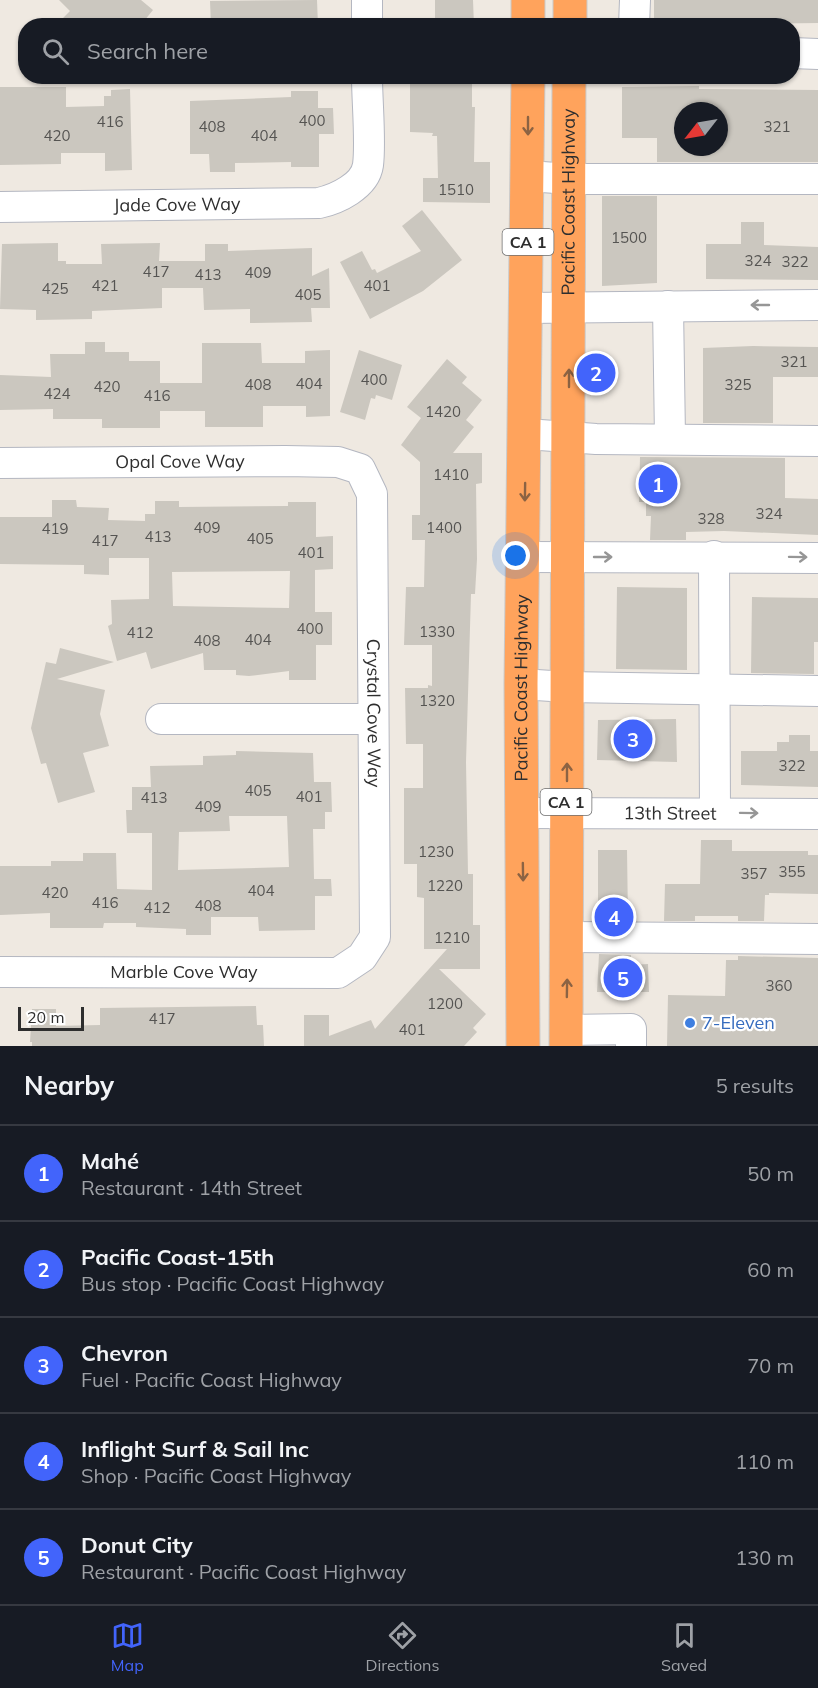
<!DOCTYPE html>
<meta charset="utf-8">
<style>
:root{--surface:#171b24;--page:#242831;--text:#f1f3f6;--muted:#9ea1a6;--line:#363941;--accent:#4264fb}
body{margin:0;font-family:Mulish,sans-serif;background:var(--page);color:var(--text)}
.compass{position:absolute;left:674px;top:102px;width:54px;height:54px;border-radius:50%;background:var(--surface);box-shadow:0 2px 4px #0004;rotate:239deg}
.scale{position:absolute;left:18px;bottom:15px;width:66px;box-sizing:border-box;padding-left:6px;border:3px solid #2e2e2e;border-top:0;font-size:16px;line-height:21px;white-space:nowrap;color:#2e2e2e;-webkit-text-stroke:4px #fff;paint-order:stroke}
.you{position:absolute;left:516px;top:556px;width:21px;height:21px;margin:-15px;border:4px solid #fff;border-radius:50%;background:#1a73e8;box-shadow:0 0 0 9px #1a73e833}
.badge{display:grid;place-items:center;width:39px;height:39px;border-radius:50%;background:var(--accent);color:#fff;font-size:20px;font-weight:700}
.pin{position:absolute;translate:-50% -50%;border:3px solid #fff;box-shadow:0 2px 6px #0006}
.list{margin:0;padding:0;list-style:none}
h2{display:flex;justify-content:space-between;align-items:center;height:78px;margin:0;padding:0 24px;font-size:26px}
h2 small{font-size:20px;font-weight:400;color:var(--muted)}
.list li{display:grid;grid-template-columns:39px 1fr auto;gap:18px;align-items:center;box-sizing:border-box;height:96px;padding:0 24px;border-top:2px solid var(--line)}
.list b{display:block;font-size:22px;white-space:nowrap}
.list p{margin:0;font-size:20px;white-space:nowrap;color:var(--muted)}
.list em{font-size:20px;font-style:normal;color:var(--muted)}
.icon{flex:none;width:33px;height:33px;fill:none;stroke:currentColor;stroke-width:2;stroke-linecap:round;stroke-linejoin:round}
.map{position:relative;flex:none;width:818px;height:1046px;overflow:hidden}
.search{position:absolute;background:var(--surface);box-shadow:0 2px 4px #0004;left:18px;right:18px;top:18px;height:66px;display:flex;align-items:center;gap:15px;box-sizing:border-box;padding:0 21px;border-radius:24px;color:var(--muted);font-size:22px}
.sheet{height:558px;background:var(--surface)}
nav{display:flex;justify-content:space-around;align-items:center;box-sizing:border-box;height:84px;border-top:2px solid var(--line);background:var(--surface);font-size:16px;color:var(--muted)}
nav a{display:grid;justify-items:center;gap:3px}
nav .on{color:var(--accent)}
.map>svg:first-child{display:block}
</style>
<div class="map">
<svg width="818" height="1046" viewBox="0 0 818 1046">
<rect width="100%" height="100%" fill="#efe9e1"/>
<path fill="#cbc7bf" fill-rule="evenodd" d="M59 0H141L153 10 140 26H55L70 11Z
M317 0 318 26H211L210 1Z
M435 0H473L474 26H435Z
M654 0H818V23L654 25Z
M410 76H472V107H475L474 162H490V203L423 202V178H438L437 136H432L433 133 410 132Z
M699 86V89L818 90V162H657V138H622V87ZM683 111H719V147H683Z
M0 87H66V107L104 106V96H111V90L130 89 132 170 105 171V153H61V164L0 165Z
M291 91H318V108H333L334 134H319V167H291V162L235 163V172H210L209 154H190V101L291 97Z
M602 196H657V283L602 286Z
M422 210 462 260 423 291 370 319 340 262 362 251 372 270 375 269 377 273 421 251 402 226Z
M741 222H764V245L818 247V280L706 279V244H741Z
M58 243V261H66V264H102L101 244 160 243 159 261H205V244H228V251L312 248V276L329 268 330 308H311L312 322 250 323V309L204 310 203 288H162V308L92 311V319L36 320V310L0 309 2 244Z
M85 342H105V352H129V361H160V383H202V343H261L262 363H305V351L330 350V416L306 417V406H263V427H205V411H160V428H102V419H53V409L0 410V375L51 377 50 354H85Z
M753 346 818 347V377H773V423H703V348Z
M359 350 402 365 392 400 376 395 375 399 371 398 365 420 340 412Z
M447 359 467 377 462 383 482 400 466 420 474 427 453 453H482V483L476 484 477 559 475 594H471L466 762 468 874H473V925H480V969H439L486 1014 473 1028 477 1032 464 1046H304V1015H329V1036L371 1020 375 1029 447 949H424V898L417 897V864H404V788H423V744H406L405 688H428V685L432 686V645H404L406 587H424L425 540H412V515H420V462L401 445 421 418 407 407Z
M640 457 785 458V498L818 499V535L724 531 686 532V540H650L651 516H646V502H639Z
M52 500H76L77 507 109 508 108 520 145 521V514H155V501H179V507L288 506V502H316V537L333 536V569L315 570V612H332V645H316V680H289V671L249 676 236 675V670H204L203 653 151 669 146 652 117 661 108 626 112 624 111 600 149 599V558H109V575L84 574V565L0 564V517H52ZM290 571 289 608 173 606 172 572Z
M617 587 687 588V670L616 669Z
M752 597 818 598V642H814V674L751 673Z
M60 648 114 662 57 679 105 690 100 714 109 746 83 753 95 792 58 803 46 763 41 764 31 728 46 662 56 664Z
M676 719 677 762 597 760 598 720Z
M789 735H810V751H818V787L741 785V751H777V742H789Z
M236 751 313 753 314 782H331L332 812H325V829H313L314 879H331L332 896H315V930L259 931 258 917H211V935H186V929L136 927V923H104L103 928H50V913L0 915V866H51V861H83V853H116L117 889 152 890V833H127L126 810H132V787H151L150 766 203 765V756L236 755ZM229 816H287L289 867 178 870 179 832 230 831Z
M701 840H732V851H808V855H818V894L769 893V895H765L764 921H738V916H695V921H664L665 884H700Z
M598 850H627L628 920H630H598Z
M599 954 631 955V965L648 964 649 992H597Z
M738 956 818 958V1046H667L668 995 725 996 726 960H738Z
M256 1006 257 1025H263L264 1046H32V1042H30L32 1009H56V1026L100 1025V1008Z"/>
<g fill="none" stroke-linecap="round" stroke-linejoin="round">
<defs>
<g id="minor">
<path d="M367 0V26"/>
<path d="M634 26 635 0"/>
<path d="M792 53 818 54"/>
<path d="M528 176 570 179H818"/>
<path id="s1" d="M0 207 319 203C337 199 365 186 368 165 371 142 367 102 367 76"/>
<path d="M668 306 670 438"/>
<path d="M527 308 818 305"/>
<path d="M526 434 596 439 818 441"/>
<path id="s2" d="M0 463 285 461 338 462 360 469 372 494 375 937 362 957 338 973 0 972"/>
<path d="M714 556 715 813"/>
<path d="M523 557 818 558"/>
<path d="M521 684 567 687 818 691"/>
<path d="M161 719H373"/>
<path id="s3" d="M523 813 818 814"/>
<path d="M568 937 818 939"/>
<path d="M567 1030 631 1029V1046"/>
</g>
<g id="highway">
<path d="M528 26V0"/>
<path d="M570 26V0"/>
<path id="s4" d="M523 1046 521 684 528 76"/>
<path id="s5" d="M566 1046 569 76"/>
</g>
</defs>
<use href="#minor" stroke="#b4b7c1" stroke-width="32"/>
<use href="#highway" stroke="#c9c9c9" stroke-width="35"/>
<use href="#minor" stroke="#fff" stroke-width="30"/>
<use href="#highway" stroke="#ffa35c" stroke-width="33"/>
</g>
<defs><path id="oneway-shaft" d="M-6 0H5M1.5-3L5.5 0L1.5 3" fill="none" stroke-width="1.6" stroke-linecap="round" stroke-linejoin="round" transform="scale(1.5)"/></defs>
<g stroke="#8c6343">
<use href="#oneway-shaft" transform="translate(528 126) rotate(90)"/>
<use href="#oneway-shaft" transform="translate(569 378) rotate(-90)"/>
<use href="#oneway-shaft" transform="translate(525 492) rotate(91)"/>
<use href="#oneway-shaft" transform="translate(567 772) rotate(-90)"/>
<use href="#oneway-shaft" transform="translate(523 872) rotate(89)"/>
<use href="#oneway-shaft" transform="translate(567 988) rotate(-89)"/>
</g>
<g stroke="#969696">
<use href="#oneway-shaft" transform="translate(760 305) rotate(180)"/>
<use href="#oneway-shaft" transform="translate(603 557)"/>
<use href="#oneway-shaft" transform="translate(798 557) rotate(1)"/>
<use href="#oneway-shaft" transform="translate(749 813) rotate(1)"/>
</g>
<circle fill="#3f7fe0" stroke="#fff" stroke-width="2" cx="690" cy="1023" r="6"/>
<g text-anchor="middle" stroke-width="4.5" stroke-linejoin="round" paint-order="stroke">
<g font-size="15" fill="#555452">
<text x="312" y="126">400</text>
<text x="110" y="127">416</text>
<text x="212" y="132">408</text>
<text x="777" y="132">321</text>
<text x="57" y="141">420</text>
<text x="264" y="141">404</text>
<text x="456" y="195">1510</text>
<text x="629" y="243">1500</text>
<text x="758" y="266">324</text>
<text x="795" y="267">322</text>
<text x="156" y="277">417</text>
<text x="258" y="278">409</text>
<text x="208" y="280">413</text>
<text x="105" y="291">421</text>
<text x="377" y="291">401</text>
<text x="55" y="294">425</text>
<text x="308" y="300">405</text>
<text x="794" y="367">321</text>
<text x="374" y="385">400</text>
<text x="309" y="389">404</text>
<text x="258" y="390">408</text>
<text x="738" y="390">325</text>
<text x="107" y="392">420</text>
<text x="57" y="399">424</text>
<text x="157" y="401">416</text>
<text x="443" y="417">1420</text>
<text x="451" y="480">1410</text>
<text x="769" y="519">324</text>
<text x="711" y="524">328</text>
<text x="207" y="533">409</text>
<text x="444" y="533">1400</text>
<text x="55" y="534">419</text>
<text x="158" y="542">413</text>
<text x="260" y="544">405</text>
<text x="105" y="546">417</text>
<text x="311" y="558">401</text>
<text x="310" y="634">400</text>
<text x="437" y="637">1330</text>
<text x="140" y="638">412</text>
<text x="258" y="645">404</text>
<text x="207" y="646">408</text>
<text x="437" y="706">1320</text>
<text x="792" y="771">322</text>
<text x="258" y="796">405</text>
<text x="309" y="802">401</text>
<text x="154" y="803">413</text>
<text x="208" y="812">409</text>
<text x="436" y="857">1230</text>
<text x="792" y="877">355</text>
<text x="754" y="879">357</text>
<text x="445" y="891">1220</text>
<text x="261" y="896">404</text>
<text x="55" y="898">420</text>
<text x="105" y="908">416</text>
<text x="208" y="911">408</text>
<text x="157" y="913">412</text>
<text x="452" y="943">1210</text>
<text x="779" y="991">360</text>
<text x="445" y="1009">1200</text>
<text x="162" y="1024">417</text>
<text x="412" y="1035">401</text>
</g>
<g fill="#fff" stroke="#6d6d6d" stroke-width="1.5">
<rect x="502.5" y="229" width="51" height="26" rx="4.5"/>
<rect x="540.5" y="789" width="51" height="26" rx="4.5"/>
</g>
<g font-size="16" font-weight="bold" fill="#2e2e2e">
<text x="528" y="248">CA 1</text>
<text x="566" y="808">CA 1</text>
</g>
<g font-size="18" fill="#2e2e2e" stroke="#fff">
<text dy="6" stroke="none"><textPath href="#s5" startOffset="844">Pacific Coast Highway</textPath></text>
<text dy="6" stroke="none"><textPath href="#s1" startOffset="177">Jade Cove Way</textPath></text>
<text dy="6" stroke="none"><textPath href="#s2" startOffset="180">Opal Cove Way</textPath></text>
<text dy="6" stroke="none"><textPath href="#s4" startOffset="358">Pacific Coast Highway</textPath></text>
<text dy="6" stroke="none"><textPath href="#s2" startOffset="608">Crystal Cove Way</textPath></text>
<text dy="6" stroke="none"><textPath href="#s3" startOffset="147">13th Street</textPath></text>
<text x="184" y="978">Marble Cove Way</text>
</g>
<g font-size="18" fill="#366cbe" stroke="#fff" text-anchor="start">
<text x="702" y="1029">7-Eleven</text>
</g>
</g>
</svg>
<svg class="compass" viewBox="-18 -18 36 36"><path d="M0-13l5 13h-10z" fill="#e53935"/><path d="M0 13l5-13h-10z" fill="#9ea1a6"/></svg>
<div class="scale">20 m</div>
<div class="you"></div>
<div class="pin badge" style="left:658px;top:484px">1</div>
<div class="pin badge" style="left:596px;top:373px">2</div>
<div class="pin badge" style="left:633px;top:739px">3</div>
<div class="pin badge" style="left:614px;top:917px">4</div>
<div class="pin badge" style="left:623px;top:978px">5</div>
<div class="search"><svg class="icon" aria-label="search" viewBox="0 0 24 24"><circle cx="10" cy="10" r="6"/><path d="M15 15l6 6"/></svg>Search here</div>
</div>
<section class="sheet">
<h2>Nearby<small>5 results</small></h2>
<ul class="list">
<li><span class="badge">1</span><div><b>Mahé</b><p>Restaurant · 14th Street</p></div><em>50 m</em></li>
<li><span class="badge">2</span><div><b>Pacific Coast-15th</b><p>Bus stop · Pacific Coast Highway</p></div><em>60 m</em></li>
<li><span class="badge">3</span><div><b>Chevron</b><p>Fuel · Pacific Coast Highway</p></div><em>70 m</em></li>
<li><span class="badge">4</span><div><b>Inflight Surf &amp; Sail Inc</b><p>Shop · Pacific Coast Highway</p></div><em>110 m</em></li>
<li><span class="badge">5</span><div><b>Donut City</b><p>Restaurant · Pacific Coast Highway</p></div><em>130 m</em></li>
</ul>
</section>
<nav>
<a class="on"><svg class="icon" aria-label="map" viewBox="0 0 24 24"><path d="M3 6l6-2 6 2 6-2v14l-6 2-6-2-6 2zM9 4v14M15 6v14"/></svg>Map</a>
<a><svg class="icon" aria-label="directions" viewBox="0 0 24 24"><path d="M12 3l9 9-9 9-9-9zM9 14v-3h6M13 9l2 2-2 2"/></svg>Directions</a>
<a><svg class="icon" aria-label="saved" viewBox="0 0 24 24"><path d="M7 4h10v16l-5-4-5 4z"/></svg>Saved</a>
</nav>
